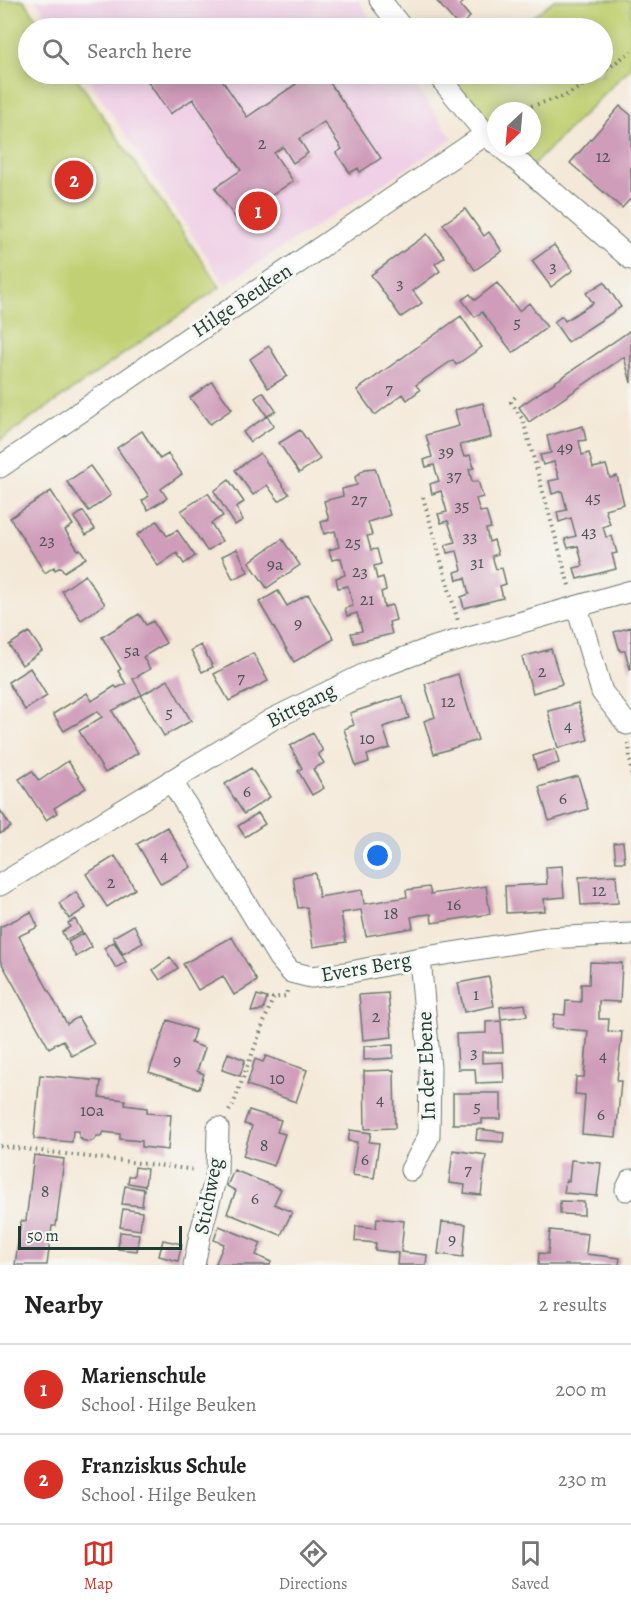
<!DOCTYPE html>
<meta charset="utf-8">
<style>
:root{--surface:#fff;--page:#f2f2f2;--text:#222;--muted:#767676;--line:#e0e0e0;--accent:#d93025}
body{margin:0;font-family:Alegreya,serif;background:var(--page);color:var(--text)}
.compass{position:absolute;left:487px;top:102px;width:54px;height:54px;border-radius:50%;background:var(--surface);box-shadow:0 3px 15px #0003;rotate:206deg}
.scale{position:absolute;left:18px;bottom:15px;width:164px;box-sizing:border-box;padding-left:6px;border:3px solid #1f3d34;border-top:0;font-size:16px;line-height:21px;white-space:nowrap;color:#1f3d34;-webkit-text-stroke:4px #f6f6f2;paint-order:stroke}
.you{position:absolute;left:378px;top:856px;width:21px;height:21px;margin:-15px;border:4px solid #fff;border-radius:50%;background:#1a73e8;box-shadow:0 0 0 9px #1a73e833}
.badge{display:grid;place-items:center;width:39px;height:39px;border-radius:50%;background:var(--accent);color:#fff;font-size:20px;font-weight:700}
.pin{position:absolute;translate:-50% -50%;border:3px solid #fff;box-shadow:0 2px 6px #0006}
.list{margin:0;padding:0;list-style:none}
h2{display:flex;justify-content:space-between;align-items:center;height:78px;margin:0;padding:0 24px;font-size:26px}
h2 small{font-size:20px;font-weight:400;color:var(--muted)}
.list li{display:grid;grid-template-columns:39px 1fr auto;gap:18px;align-items:center;box-sizing:border-box;height:90px;padding:0 24px;border-top:2px solid var(--line)}
.list b{display:block;font-size:22px;white-space:nowrap}
.list p{margin:0;font-size:20px;white-space:nowrap;color:var(--muted)}
.list em{font-size:20px;font-style:normal;color:var(--muted)}
.icon{flex:none;width:33px;height:33px;fill:none;stroke:currentColor;stroke-width:2;stroke-linecap:round;stroke-linejoin:round}
.map{position:relative;flex:none;width:631px;height:1265px;overflow:hidden}
.search{position:absolute;background:var(--surface);box-shadow:0 3px 15px #0003;left:18px;right:18px;top:18px;height:66px;display:flex;align-items:center;gap:15px;box-sizing:border-box;padding:0 21px;border-radius:33px;color:var(--muted);font-size:22px}
.sheet{height:258px;background:var(--surface)}
nav{display:flex;justify-content:space-around;align-items:center;box-sizing:border-box;height:84px;border-top:2px solid var(--line);background:var(--surface);font-size:16px;color:var(--muted)}
nav a{display:grid;justify-items:center;gap:3px}
nav .on{color:var(--accent)}
.map>svg:first-child{display:block}
</style>
<div class="map">
<svg width="631" height="1265" viewBox="0 0 631 1265">
<rect width="100%" height="100%" fill="#f6f6f2"/>
<filter id="ink" filterUnits="userSpaceOnUse"><feTurbulence type="fractalNoise" baseFrequency=".0167" numOctaves="2"/><feDisplacementMap in="SourceGraphic" scale="12" xChannelSelector="R" yChannelSelector="G"/><feConvolveMatrix kernelMatrix="1 2 1 2 8 2 1 2 1" color-interpolation-filters="sRGB"/></filter>
<filter id="wash" filterUnits="userSpaceOnUse"><feTurbulence type="fractalNoise" baseFrequency=".008" numOctaves="4" result="noise"/><feDisplacementMap in="SourceGraphic" scale="24" xChannelSelector="R" yChannelSelector="G"/><feGaussianBlur stdDeviation="1.35" result="paint"/><feColorMatrix in="noise" values="0 0 0 0 0 0 0 0 0 0 0 0 0 0 0 0 0 1.4 0 .05"/><feComposite in="paint" operator="in"/></filter>
<g filter="url(#wash)">
<rect width="100%" height="100%" fill="#f4e9d8"/>
<path fill="#efd0e6" d="M36 0H358L377 28H55Z
M85 74H408L453 139 225 284Z"/>
<path fill="#c1d072" stroke="#708653" stroke-width="1.5" d="M0 0H24L43 28H28V74H74L220 287 0 440Z
M554 0H631V67L528 170 501 147H532V111H496V143L447 87 463 74H602V28H519Z"/>
<g id="blocks">
<path fill="#cf9cb9" d="M436 0H466L460 5 470 17 459 27Z
M161 74H231L222 80 247 117 296 84 289 74H324L381 158 360 172 358 168 350 173 336 153 342 149 324 122 299 139 308 153 293 163 283 147 274 153 293 181 236 219 215 188 241 170 193 99 170 114 148 82Z
M620 106 631 115V198L622 208 570 163Z
M465 209 484 236 489 232 502 251 475 270 443 224Z
M427 234 445 257 435 264 440 271 413 291 422 303 401 317 371 275Z
M554 245 573 270 551 287 532 261Z
M604 282 621 307 568 342 554 322 562 316 565 321 593 303 586 293Z
M497 283 519 311 529 303 547 327 513 353 482 312 475 317 462 300 470 294 475 300Z
M461 316 482 347 456 365 453 360 416 385 420 390 407 400 403 394 375 415 357 390Z
M631 330V383L624 357 529 422 519 407Z
M269 346 287 376 268 388 250 359Z
M212 382 232 409 210 424 190 398Z
M263 392 276 411 267 416 274 426 250 442 243 432 267 416 255 398Z
M483 403 491 437 460 445 464 457 470 455 474 468 469 469 472 482 478 481 483 497 476 499 480 512 486 511 491 528 486 529 489 542 494 540 498 554 492 556 496 569 502 568 506 584 500 586 503 598 464 608 461 597 469 594 465 578 457 580 455 572 462 570 457 551 447 553 445 545 455 542 448 521 441 523 438 514 447 512 441 491 432 494 430 484 439 481 434 465 426 467 424 460 432 457 426 435 459 426 455 410Z
M583 426 586 440 579 441 582 455 589 453 593 468 606 465 610 478 617 476 624 504 605 509 610 524 603 527 606 537 612 536 617 553 612 554 616 569 577 579 574 568 583 566 578 546 568 548 565 539 576 536 571 518 559 522 557 512 567 510 562 491 552 494 549 481 559 479 554 462 543 465 540 455 551 453 547 436Z
M300 430 320 459 299 473 279 443Z
M142 431 160 459 168 454 182 474 161 489 167 498 148 510 142 501 149 496 117 448Z
M260 453 289 494 279 501 267 485 253 495 235 470Z
M90 466 111 495 89 511 67 482Z
M375 468 390 515 368 522 372 535 367 536 371 550 377 549 381 564 374 566 377 579 383 577 386 590 381 592 384 607 392 605 396 620 389 622 392 634 354 643 351 633 362 631 357 613 347 616 345 608 353 606 348 586 338 588 336 578 345 575 341 558 332 560 329 550 339 547 335 531 324 534 321 522 329 520 324 501 343 496 342 489 357 485 355 477 365 469Z
M229 480 244 502 236 507 243 520 235 525 214 491Z
M51 491 73 525 65 530 78 550 80 549 86 558 64 572 61 567 55 570 54 567 45 573 10 518Z
M208 493 223 516 211 523 222 541 207 551 181 511Z
M83 511 95 529 86 535 74 518Z
M157 521 167 536 177 530 195 556 184 564 177 553 158 566 137 535Z
M282 539 300 565 267 588 249 562Z
M237 549 248 572 233 579 222 556Z
M85 575 105 604 81 620 62 591Z
M278 591 287 606 308 594 334 639 294 662 259 602Z
M139 614 146 625 153 621 166 643 143 657 150 669 133 679 142 695 168 680 191 721 164 736 141 695 112 711 138 753 105 773 79 731 102 717 98 711 64 731 53 714 87 693 92 701 115 686 117 688 126 684 118 671 121 669 102 637Z
M631 627V669H630L625 651H620L614 632Z
M29 632 42 651 22 665 9 645Z
M201 645 213 667 202 672 191 650Z
M551 649 562 684 533 693 522 657Z
M253 653 268 681 229 701 214 674Z
M30 668 47 696 25 710 8 682Z
M458 674 478 740 434 754 424 721 435 717 425 684Z
M402 696 409 718 383 727 390 748 367 755 369 762 356 766 344 729 354 725 350 713Z
M578 703 588 740 558 748 548 711Z
M313 733 323 751 318 754 324 763 313 769 324 788 312 795 298 771 302 768 290 746Z
M555 749 559 763 537 770 533 756Z
M68 761 86 788 54 808 57 813 46 820 19 779 32 771 39 781Z
M251 768 270 797 244 814 225 784Z
M578 776 588 809 549 821 539 787Z
M0 810 11 827 0 834Z
M258 813 265 824 245 837 238 826Z
M167 827 191 867 161 884 137 844Z
M623 842 625 862H616L614 843Z
M115 856 135 889 107 907 86 874Z
M562 866 564 897 544 899 545 911 506 913 505 886 547 884 546 867Z
M315 873 319 897 362 890 364 904 407 897 406 890 429 887 431 894 486 886 490 914 432 923 431 914 420 915 411 917 413 928 366 936 361 910 341 913 346 942 313 947 307 907 298 908 293 877Z
M616 875 618 903 581 905 579 877Z
M76 892 86 908 69 919 59 903Z
M31 912 38 927 19 936 67 1024 78 1017 94 1044 72 1056 63 1040 49 1048 0 960V927Z
M75 919 82 932 66 940 62 932 70 927 68 923Z
M134 925 143 943 123 954 113 937Z
M84 933 92 947 76 957 68 942Z
M232 937 257 981 234 995 223 976 198 990 183 964Z
M114 942 126 962 116 968 104 948Z
M170 957 178 968 160 980 153 970Z
M590 962 622 963 620 1002 599 1001V1019H609L608 1031 622 1032 617 1081H621L616 1137 582 1134 585 1095 575 1094 576 1077H584L588 1031 552 1028 554 1014 565 1015 566 1001 581 1002V984H589Z
M489 977 494 1006 464 1012 458 983Z
M388 993 392 1037 363 1040 359 995Z
M257 995 267 998 263 1010 251 1012Z
M525 1004 527 1016 501 1019 500 1007Z
M168 1020 195 1030 191 1043 205 1048 197 1071 204 1074 199 1089 149 1072Z
M501 1021 503 1052H482V1063L503 1062 504 1082 476 1083 475 1069H458L456 1034 486 1033V1022Z
M393 1045V1058L364 1060V1046Z
M228 1053 245 1060 240 1076 222 1070Z
M266 1056 307 1070 296 1102 247 1085 255 1059 263 1062Z
M394 1070 395 1128 365 1129 364 1071Z
M40 1075 101 1081 99 1097 125 1100V1105L147 1108V1113L171 1115 168 1150 142 1147V1141L120 1139V1134L103 1132 101 1136H97L94 1140 89 1142 82 1140 79 1136V1131H73L72 1142 34 1139Z
M453 1093H501V1119H482V1124H453Z
M249 1110 281 1120 277 1132 285 1134 274 1166 243 1156 252 1126 244 1124Z
M477 1129 504 1132 503 1142 476 1140Z
M350 1130 371 1133 369 1142 379 1143 374 1178 352 1175 357 1142 348 1141Z
M453 1150 486 1155 481 1195 464 1193 465 1185 449 1183Z
M34 1155 64 1159 56 1226H52L47 1265H15L21 1221H26Z
M571 1160 601 1163 597 1196 564 1193 566 1180 569 1181Z
M135 1167 147 1169 145 1186 128 1183 129 1176H134Z
M234 1170 281 1189 274 1204 292 1212 281 1235 227 1213 236 1191 227 1186Z
M125 1186 144 1189 142 1206 122 1204Z
M560 1201 584 1202V1215L560 1214Z
M123 1209 142 1212 140 1230 120 1227Z
M377 1218 404 1221 401 1252 427 1255 426 1265H397L398 1253 375 1250 376 1243 355 1241 356 1226 376 1228Z
M442 1222 466 1224 463 1257 438 1254Z
M219 1226 261 1243 256 1255 271 1262 270 1265H215L224 1244 214 1240Z
M550 1230 588 1234 586 1254 620 1258 619 1265H538L539 1253 548 1254Z
M120 1232 139 1234 137 1251 118 1249Z
M163 1240 182 1244 178 1261 159 1256Z"/>
</g>
</g>
<g filter="url(#ink)">
<use href="#blocks" fill-opacity="0" stroke="#6a796d" stroke-width="1.5"/>
<g fill="none" stroke-linecap="round" stroke-linejoin="round">
<defs>
<path id="minor" d="M380 0 402 28
M437 74 486 134 494 142
M501 147 631 259
M0 467 486 134
M577 607 602 692 627 724
M171 780 279 958 291 972 311 977 346 973 420 958 546 938 631 934
M0 885 271 720 375 669 431 648 631 591
M411 1170 429 1136 430 1068 420 958
M626 1190 631 1180
M194 1265 200 1235 217 1173 218 1128"/>
</defs>
<use href="#minor" stroke="#6a796d" stroke-width="23"/>
<path stroke="#6a796d" stroke-width="4" stroke-dasharray="1.5 4.5" stroke-linecap="butt" d="M602 73 631 51
M514 111 565 96 602 74
M515 397 511 402 523 420 570 589
M423 497 458 621
M629 743 631 774
M229 1111 233 1105 273 998 286 996 287 991
M0 1146 196 1170"/>
<use href="#minor" stroke="#fff" stroke-width="21"/>
</g>
</g>
<g text-anchor="middle" stroke-width="6" stroke-linejoin="round" paint-order="stroke">
<g font-size="18" fill="#4b5555">
<text x="262" y="149">2</text>
<text x="603" y="162">12</text>
<text x="553" y="272">3</text>
<text x="400" y="289">3</text>
<text x="517" y="328">5</text>
<text x="389" y="394">7</text>
<text x="565" y="453">49</text>
<text x="446" y="457">39</text>
<text x="454" y="481">37</text>
<text x="593" y="503">45</text>
<text x="359" y="505">27</text>
<text x="462" y="511">35</text>
<text x="589" y="537">43</text>
<text x="470" y="542">33</text>
<text x="47" y="546">23</text>
<text x="353" y="548">25</text>
<text x="477" y="568">31</text>
<text x="275" y="570">9a</text>
<text x="360" y="577">23</text>
<text x="367" y="605">21</text>
<text x="298" y="629">9</text>
<text x="132" y="656">5a</text>
<text x="542" y="677">2</text>
<text x="241" y="683">7</text>
<text x="448" y="707">12</text>
<text x="169" y="718">5</text>
<text x="568" y="731">4</text>
<text x="367" y="744">10</text>
<text x="247" y="797">6</text>
<text x="563" y="804">6</text>
<text x="164" y="861">4</text>
<text x="111" y="888">2</text>
<text x="599" y="896">12</text>
<text x="454" y="910">16</text>
<text x="391" y="919">18</text>
<text x="476" y="1000">1</text>
<text x="376" y="1022">2</text>
<text x="474" y="1058">3</text>
<text x="603" y="1061">4</text>
<text x="177" y="1066">9</text>
<text x="277" y="1084">10</text>
<text x="380" y="1105">4</text>
<text x="477" y="1112">5</text>
<text x="92" y="1116">10a</text>
<text x="601" y="1120">6</text>
<text x="264" y="1151">8</text>
<text x="365" y="1165">6</text>
<text x="468" y="1175">7</text>
<text x="45" y="1197">8</text>
<text x="255" y="1204">6</text>
<text x="452" y="1245">9</text>
</g>
<g font-size="21" fill="#1f3d34" stroke="#f6f6f2">
<text transform="translate(242 300) rotate(-34)" y="7">Hilge Beuken</text>
<text transform="translate(301 705) rotate(-27)" y="7">Bittgang</text>
<text transform="translate(366 967) rotate(-10)" y="7">Evers Berg</text>
<text transform="translate(426 1066) rotate(-92)" y="7">In der Ebene</text>
<text transform="translate(208 1196) rotate(-79)" y="7">Stichweg</text>
</g>
</g>
</svg>
<svg class="compass" viewBox="-18 -18 36 36"><path d="M0-13l5 13h-10z" fill="#e53935"/><path d="M0 13l5-13h-10z" fill="#767676"/></svg>
<div class="scale">50 m</div>
<div class="you"></div>
<div class="pin badge" style="left:258px;top:211px">1</div>
<div class="pin badge" style="left:74px;top:180px">2</div>
<div class="search"><svg class="icon" aria-label="search" viewBox="0 0 24 24"><circle cx="10" cy="10" r="6"/><path d="M15 15l6 6"/></svg>Search here</div>
</div>
<section class="sheet">
<h2>Nearby<small>2 results</small></h2>
<ul class="list">
<li><span class="badge">1</span><div><b>Marienschule</b><p>School · Hilge Beuken</p></div><em>200 m</em></li>
<li><span class="badge">2</span><div><b>Franziskus Schule</b><p>School · Hilge Beuken</p></div><em>230 m</em></li>
</ul>
</section>
<nav>
<a class="on"><svg class="icon" aria-label="map" viewBox="0 0 24 24"><path d="M3 6l6-2 6 2 6-2v14l-6 2-6-2-6 2zM9 4v14M15 6v14"/></svg>Map</a>
<a><svg class="icon" aria-label="directions" viewBox="0 0 24 24"><path d="M12 3l9 9-9 9-9-9zM9 14v-3h6M13 9l2 2-2 2"/></svg>Directions</a>
<a><svg class="icon" aria-label="saved" viewBox="0 0 24 24"><path d="M7 4h10v16l-5-4-5 4z"/></svg>Saved</a>
</nav>
